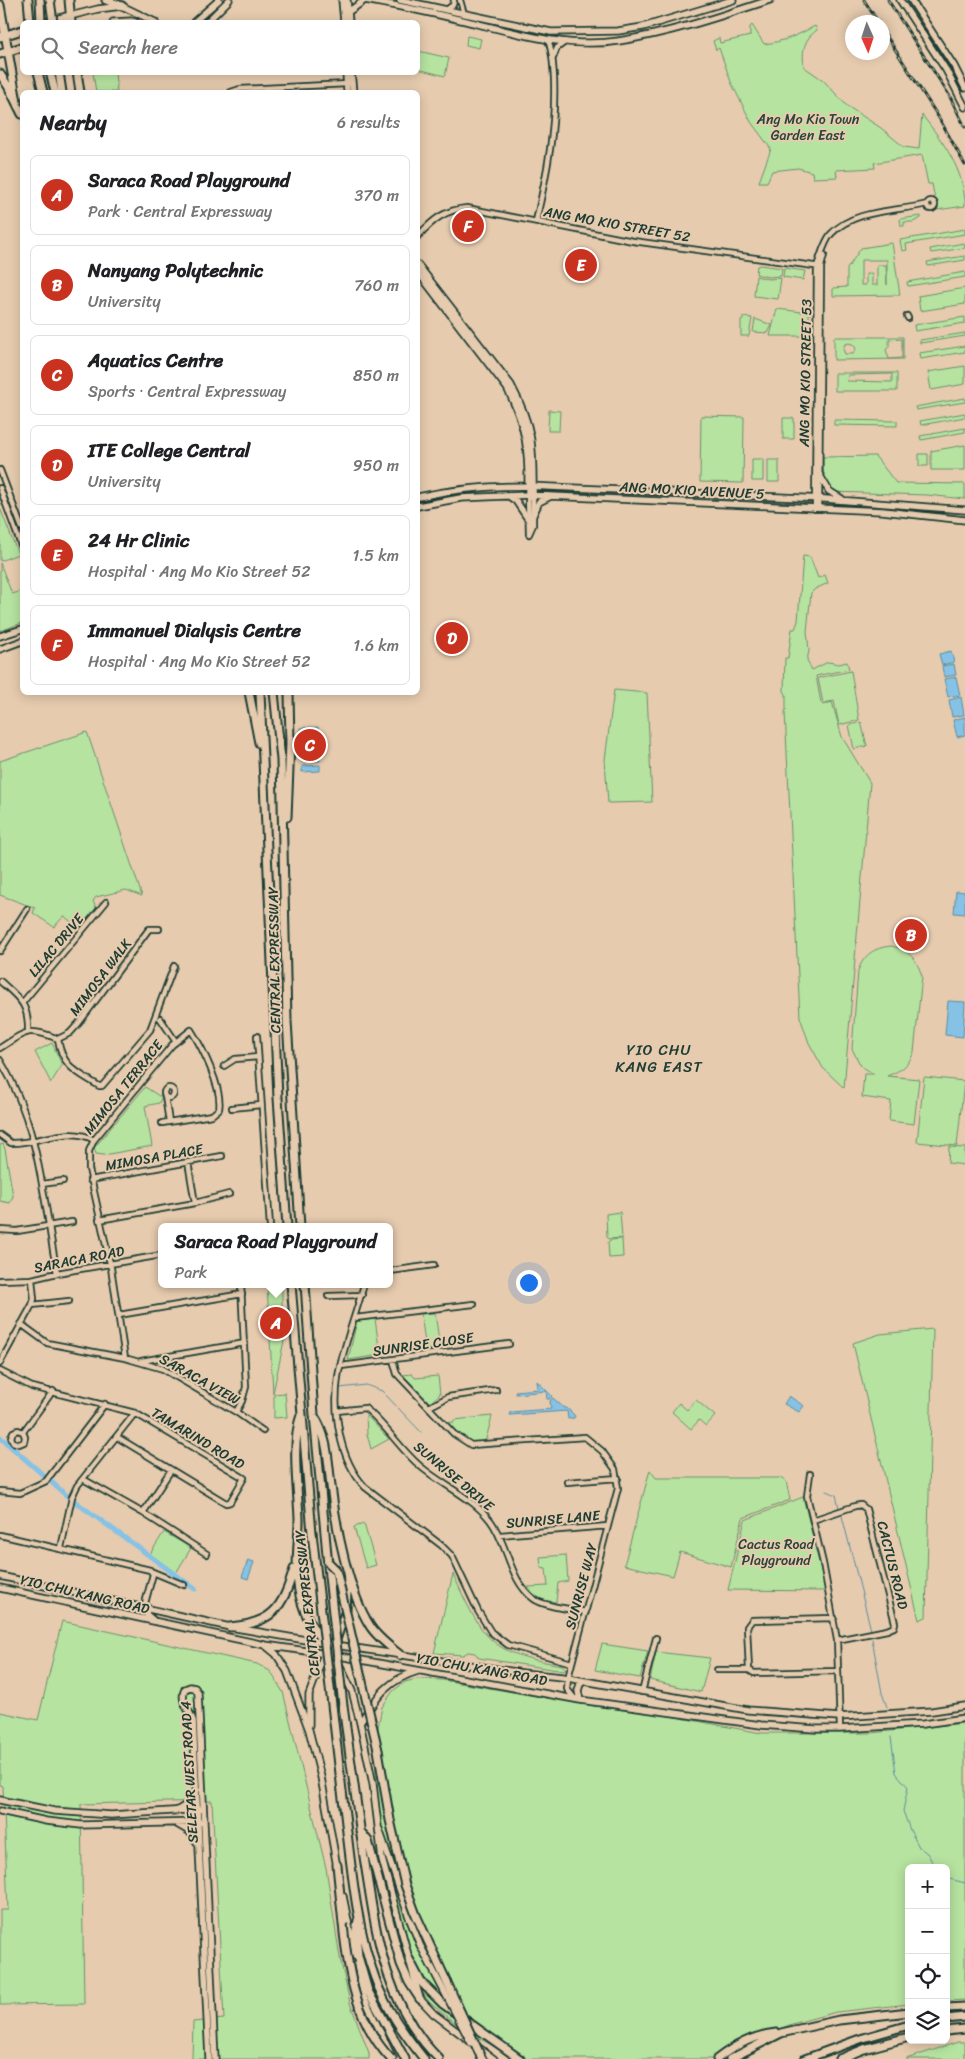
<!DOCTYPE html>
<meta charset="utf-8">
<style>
:root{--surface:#fff;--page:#f6f6f6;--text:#202124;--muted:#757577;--line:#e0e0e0;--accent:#c8321e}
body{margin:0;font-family:Sriracha,sans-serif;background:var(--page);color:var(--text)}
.controls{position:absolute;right:15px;bottom:15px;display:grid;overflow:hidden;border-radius:8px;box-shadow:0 2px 12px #0003}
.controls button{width:45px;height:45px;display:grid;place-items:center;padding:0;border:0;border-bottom:1px solid var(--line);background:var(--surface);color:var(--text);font:25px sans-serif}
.compass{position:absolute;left:845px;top:15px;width:45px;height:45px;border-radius:50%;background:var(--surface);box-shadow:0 2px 12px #0003;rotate:177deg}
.you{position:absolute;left:528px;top:1282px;width:18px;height:18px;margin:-12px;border:4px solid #fff;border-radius:50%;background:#1a73e8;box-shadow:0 0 0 8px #1a73e833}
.badge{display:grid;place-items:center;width:32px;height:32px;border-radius:50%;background:var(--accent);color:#fff;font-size:16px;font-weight:700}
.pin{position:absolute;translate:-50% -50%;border:2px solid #fff;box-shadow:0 1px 5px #0006}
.popup{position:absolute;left:158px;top:1223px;width:235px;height:65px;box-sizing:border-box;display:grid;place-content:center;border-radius:8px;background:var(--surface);filter:drop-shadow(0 1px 4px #0005);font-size:16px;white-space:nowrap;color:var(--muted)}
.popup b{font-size:19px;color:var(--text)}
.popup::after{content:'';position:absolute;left:50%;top:100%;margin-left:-10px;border:10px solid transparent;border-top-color:var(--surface)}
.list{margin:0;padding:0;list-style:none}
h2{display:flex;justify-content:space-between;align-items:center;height:65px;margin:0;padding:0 20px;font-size:21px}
h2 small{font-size:16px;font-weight:400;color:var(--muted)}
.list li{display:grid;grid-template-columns:32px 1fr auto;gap:15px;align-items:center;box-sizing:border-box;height:80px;margin:0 10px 10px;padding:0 10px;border:1px solid var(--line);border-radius:8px}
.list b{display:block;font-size:19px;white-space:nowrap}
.list p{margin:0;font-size:16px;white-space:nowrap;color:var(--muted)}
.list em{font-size:16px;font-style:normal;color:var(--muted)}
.icon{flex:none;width:28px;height:28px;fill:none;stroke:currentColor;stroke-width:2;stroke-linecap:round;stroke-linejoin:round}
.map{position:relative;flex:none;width:965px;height:2059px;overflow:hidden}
.search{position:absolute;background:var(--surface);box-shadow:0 2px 12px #0003;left:20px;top:20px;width:400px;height:55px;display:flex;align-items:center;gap:12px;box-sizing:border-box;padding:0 18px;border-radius:8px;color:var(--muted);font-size:19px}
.panel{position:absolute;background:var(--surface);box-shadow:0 2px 12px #0003;left:20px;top:90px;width:400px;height:605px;border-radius:8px}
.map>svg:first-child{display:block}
</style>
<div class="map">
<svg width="965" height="2059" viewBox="0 0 965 2059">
<rect width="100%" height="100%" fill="#e6cbae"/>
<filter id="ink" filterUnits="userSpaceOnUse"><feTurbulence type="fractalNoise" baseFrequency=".02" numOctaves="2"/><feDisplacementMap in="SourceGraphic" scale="10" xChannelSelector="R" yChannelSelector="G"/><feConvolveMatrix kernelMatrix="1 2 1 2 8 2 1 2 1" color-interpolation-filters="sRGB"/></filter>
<g filter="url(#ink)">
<path fill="#b6e3a0" stroke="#6a906a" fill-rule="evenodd" d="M752 25 764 44C783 42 798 35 815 26L817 30C803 40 802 52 804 67L823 80 847 106 881 128 904 147 919 149 922 115C943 142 965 170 965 206L937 210 932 184H928L922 155 874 163 875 168 836 170 837 177 813 178 812 172 798 168 772 171 767 182H759L771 149 751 122 731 82 719 48 716 50 713 41 719 38 720 43 750 36V27Z
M467 36 481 39 479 48 466 45Z
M418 51 449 58 445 76 418 69Z
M93 73H115L117 92H96Z
M921 216V218L913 222H904V226H901L900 219Z
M965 229V234L906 244 907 250 902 251 900 240Z
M892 243 900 295 833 296V288L847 287V269L861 248ZM861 260H887V285L886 265H877V285H872V274H866V285H861Z
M964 243 965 248 931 253 930 249Z
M965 256V260L928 266 927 262Z
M760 265 782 268 781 276 768 277 756 274 757 266Z
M784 268 805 271 803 280 783 277Z
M965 272V277L908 286 907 282Z
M756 276 768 279 781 278 778 299 754 296Z
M965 288V304L920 311 918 296Z
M806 307 809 308V336H770L777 309 802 312Z
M743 317 752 318 749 336H741V321L743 320Z
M965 317V323L915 331 914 325Z
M755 319 772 325 768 333 753 332Z
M965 333V336L920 343V340Z
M903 337V359L834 360V337ZM902 339V358L889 359 886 350 889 346V340ZM849 343 854 345 856 349 853 354H845L843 349 845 344Z
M965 346V352L920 359 919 353Z
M965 366V384L931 390 928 372Z
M835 373H897V391H835ZM892 374V382L847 381 848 375Z
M965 398V402L916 410 915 407Z
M549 410 560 411 559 431H548Z
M965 413V417L921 425 920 421Z
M701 416 744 417 743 483 700 482Z
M783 418H794V439H783Z
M834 420 897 421V426L834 425Z
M965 428V432L921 440 920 436Z
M965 445V470H931V451Z
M919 454H928V466H919Z
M875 456 896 483 965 484V499L927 495 832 492C823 480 823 471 823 457Z
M752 459H763V481H752Z
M768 460H779V482H768Z
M0 508 18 554 0 561Z
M803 556 810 557 818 578 825 575 828 583 815 589 811 593 807 631 809 651 807 660 812 670 828 662 839 664 847 662 849 669 816 676 821 703 823 705 832 702 842 737 870 783 844 1088 823 1068 809 1043 800 1017 785 712 786 710V694L784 691 785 658H788L792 629H795L798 621Z
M0 563 12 594 22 591V623L0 631Z
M851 671 859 720 839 725 834 701 823 703 818 678Z
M614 690 647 693 652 802 608 803 605 760Z
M861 722 867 746 854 749 849 725Z
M87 732 142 896 126 890 96 897 93 901 96 908 79 928 64 916 54 927 33 913 35 908 0 895V761Z
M891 946C909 950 916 958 922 976L914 1052C908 1066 902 1070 887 1076L919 1079 914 1124 889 1121 891 1101 862 1097 864 1074H874L861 1066 852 1049 858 971C864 954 874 948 891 946Z
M52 1043 62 1065 51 1083 35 1052Z
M924 1077 964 1081 957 1146 917 1142Z
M145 1087 159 1096H162L159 1103 145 1106 152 1146 104 1155 96 1154 94 1148Z
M3 1144 5 1149 13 1196 10 1203 0 1201V1145Z
M949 1147 965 1148V1165L948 1163Z
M620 1212 622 1238 609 1239 607 1237 606 1214Z
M622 1239 623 1257 609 1258 608 1242 610 1240Z
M267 1284H282V1309L285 1336 273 1393Z
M435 1313 440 1348 426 1350 421 1314Z
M375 1319 380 1355 348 1360 357 1321Z
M933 1329 926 1617 919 1620 853 1343 880 1334Z
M412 1374 415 1378 438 1376 440 1394 430 1403 403 1375Z
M285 1393 287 1417 274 1418V1394Z
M696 1400 715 1416 706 1426 699 1420 691 1429 672 1412 679 1403 687 1410Z
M366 1415 389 1439 371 1449 367 1434Z
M492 1416 485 1443H471L446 1423 454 1422V1420Z
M650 1470 656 1478H782L786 1481 790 1500 743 1518 731 1567 680 1552 673 1576 624 1565Z
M803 1497 826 1591 728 1590 745 1520Z
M364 1524 376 1565 366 1568 354 1527Z
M164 1532 191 1548 176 1573 150 1554Z
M566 1555 568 1581 558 1583 556 1602C540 1600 538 1600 528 1587L548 1586 546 1569 541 1568 540 1557Z
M453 1574C483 1639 488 1653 562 1665L566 1669 564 1671 479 1658 475 1653 468 1652 463 1655 434 1653Z
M62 1621 257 1664 270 1671 283 1692 326 1868 340 1958 350 2003 369 2053V2059H192L193 2022 224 2019 212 1801 81 1804 84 2004 0 2005V1910H8L3 1786 0 1785V1712L38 1720Z
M602 1644 648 1651 640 1678 595 1670Z
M656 1652 710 1658 701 1692 650 1680Z
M417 1679 442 1680 600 1707 665 1715 761 1733H871L965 1723V2000L946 2001V1868H909V2004L836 2012 792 2024 764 2035 721 2059H516L461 2028 430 2003 411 1976 398 1936 389 1891 380 1825 375 1760 376 1737 382 1707 393 1691 405 1682Z
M958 2042H965V2059H906Z"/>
<path fill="#85c2e5" stroke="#5c8d9e" d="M951 651 954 662 942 665 939 654Z
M954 664 956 675 944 677 942 666Z
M956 677 960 695 948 697 944 679Z
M961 697 964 715 952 717 949 700Z
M965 717V735L957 737 953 720Z
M318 727 320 761 302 762 300 728Z
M320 765V771L302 772V766Z
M956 891 965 892V914L954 913Z
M948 1001 965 1002 963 1037 945 1035Z
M537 1381 552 1396 550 1399H547L546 1391 516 1394 515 1391 538 1389Z
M789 1396 804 1406 799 1412 784 1404Z
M553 1398 564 1408H567L575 1416 574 1418 568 1419 567 1411 510 1415V1412L551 1409 550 1401Z
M248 1560 254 1562 248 1579 242 1577Z"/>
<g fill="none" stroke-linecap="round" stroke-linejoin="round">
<path stroke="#48727b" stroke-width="1" d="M308 733 313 735 314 754 312 757 306 755 305 735Z"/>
<path stroke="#5c8d9e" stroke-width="1" d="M340 1388 366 1385 382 1391 421 1432
M826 1491 836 1495 839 1508
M842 1516 871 1630
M872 1639 882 1693 887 1707
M891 1737 896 1773 908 1787 903 1811 910 1830 919 1847 928 1854 935 1868
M946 1878 965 1883"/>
<path stroke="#85c2e5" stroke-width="5" d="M0 1437 66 1495 195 1589"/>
<defs>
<path id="minor" d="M460 0 464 14
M446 10 453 5 454 0
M553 58 557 48 565 42
M231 92 240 89 348 84
M927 205a4 4 0 1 1 8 0a4 4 0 1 1-8 0Z
M536 221C547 174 556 127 554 78 553 65 553 52 548 40
M418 236C433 220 444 210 467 208L633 241 821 267
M907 316 908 318
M0 470 22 528
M0 488 22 548
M528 495 529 533
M815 509 817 266C821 256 824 242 831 234 854 209 896 212 927 204
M819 509 821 267 824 255
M529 534 533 525V495
M0 951 27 909
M0 981C19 998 29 1004 28 1031
M23 1002 106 902
M160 1018 176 1042
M257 1036 270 1227
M58 1039C62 1067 77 1072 99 1086H102L150 1030 174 966
M58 1039 70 1033 79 1023 149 929H159
M0 1048C25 1032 28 1026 58 1039
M0 1060C40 1126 43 1199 57 1273
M224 1066 235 1059 258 1057
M164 1093a5 5 0 1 1 10 0a5 5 0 1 1-10 0Z
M165 1096 169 1122
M232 1108 261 1105
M0 1135 11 1143C38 1144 69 1125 94 1140
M188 1162 195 1203
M90 1180 222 1156
M42 1184 63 1181
M99 1220 195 1203 229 1194
M0 1230 17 1231 72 1222
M390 1271 434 1265
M0 1280 32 1279 57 1273 162 1255
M364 1284C356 1315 343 1346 338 1377 333 1413 339 1459 365 1487L441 1545 452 1556 478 1611 491 1632 508 1645 572 1663
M328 1296 362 1295
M32 1305 69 1301
M119 1315 242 1294
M355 1318 474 1304
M21 1324 47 1343 125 1358 163 1369 236 1412 263 1431
M125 1358 111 1268 89 1169V1151L94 1140 172 1045 191 1030C202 1047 223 1089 219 1109L212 1115 162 1123
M393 1360 397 1374 454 1434 471 1445 585 1437 602 1451 615 1469 618 1488 568 1678 567 1689 574 1698
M141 1361 245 1343
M0 1363 32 1305 34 1299 32 1279
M341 1366 509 1344
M0 1371 32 1387 135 1413 244 1478 230 1502 226 1503 117 1437
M429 1407 448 1397 496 1390
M337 1411 365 1408C386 1425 400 1449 420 1466 442 1485 472 1497 490 1520 508 1543 509 1581 534 1599 545 1607 572 1609 586 1612
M236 1412 242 1401 246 1387 241 1284
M23 1432 18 1430 13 1432 11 1437 13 1442 19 1444 24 1442 25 1437 23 1432 53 1391
M810 1474 807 1496 823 1563 837 1640 840 1729
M83 1479 143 1513 207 1554
M567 1482 618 1478
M0 1491 20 1493 46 1481 105 1404
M143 1513 171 1470
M813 1520 855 1506 861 1505 866 1509 895 1623 894 1627 887 1630 837 1640
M0 1535 150 1570 153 1574 144 1607
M500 1535 608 1526
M61 1548 72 1497 77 1486 135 1413
M153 1572 184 1585
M717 1670H749L754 1673 838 1671
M749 1670 747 1627 752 1620 834 1618
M642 1692 656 1638"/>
<path id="major" d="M342 0 344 22
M347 0 349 22
M365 0C399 6 432 13 466 21 516 33 567 49 619 41 671 33 721 16 770 0
M400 0 551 32 618 31 643 27 733 0
M900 0 946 70 965 107
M911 0 954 66 965 88
M348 12 365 0
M70 16 98 9 122 6 155 22
M113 22 131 21 135 22
M194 22 219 0
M207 22 229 0
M346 72 347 92
M351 72 353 92
M418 265 511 385C534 428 533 448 533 495
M418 272 507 388C527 427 529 451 528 495
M819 474 829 491 842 499
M509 496 516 501 528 519
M418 497C454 489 490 486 528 486L825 499 965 510
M418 506 461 498 528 495 882 511 965 520
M533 515 539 502 549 497
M0 636 22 629
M0 649 22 641
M0 1576 230 1627 335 1645 523 1673 562 1677 748 1710 839 1717 932 1711 965 1706
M0 1588 265 1645 334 1655 580 1700 761 1725 816 1729H840L923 1724 965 1718
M144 1607 147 1615 154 1621
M265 1645 276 1654 287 1671 309 1730 321 1777 337 1867
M340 1666 352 1691 360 1723 373 1784 382 1859 420 1999 434 2014 494 2059
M580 1700 578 1691 580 1684 583 1682
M360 1723C377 1697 387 1680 418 1671
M309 1725V1695L324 1654
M0 1800 54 1811 111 1815 202 1809
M178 1810 189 1803 197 1790
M0 1811 46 1821 81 1825 203 1822
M177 1824 189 1831 199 1845
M379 1829 410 1920
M343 1896 355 1956
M357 1965 364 1997 393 2059
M209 2059 193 1721C190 1710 179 1701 185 1689L190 1687 195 1688 198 1693 215 2059"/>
<path id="highway" d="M28 0 30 22
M40 0 41 22
M69 0 71 22
M106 0 122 6
M0 5 17 102
M48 22 70 16
M0 37 22 30
M0 54 22 47
M38 72 43 92
M50 72 55 92
M59 72 62 92
M77 72 80 92
M0 74 8 86 22 114
M249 692 259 743
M260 692 278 1098 287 1227
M274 692 281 760 287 1021 300 1227
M287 817 290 744 289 692
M291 1284 312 1533
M305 1284 314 1415 329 1576
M301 1415C291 1443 298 1489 299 1519 299 1548 293 1575 302 1603 308 1623 320 1640 334 1655
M314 1416C328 1436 328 1462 331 1486 336 1527 348 1591 370 1626 377 1637 389 1646 400 1655
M230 1627C273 1623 282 1609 294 1569
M336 1640 346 1610 348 1575
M343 1706C350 1756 357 1807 364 1857 376 1931 383 2003 439 2059
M342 1791C350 1850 354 1922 375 1978 385 2008 405 2035 424 2059
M360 1831 368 1841 401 1964 409 1982 420 1999
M337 1865 343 1924
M358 1920 356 1932 358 1956 368 1991 405 2059
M409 1959 421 1982 443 2004 520 2059
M946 2008 965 2007
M946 2019 965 2017
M946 2031 965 2029
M717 2059C734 2046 754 2035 776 2033
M730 2059 781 2033 839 2020 909 2012
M805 2059 860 2039 909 2025
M839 2059 864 2049 909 2037"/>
</defs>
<use href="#minor" stroke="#1f3d34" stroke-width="8"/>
<use href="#major" stroke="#1f3d34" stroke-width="9"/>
<use href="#highway" stroke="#1f3d34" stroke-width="11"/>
<use href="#minor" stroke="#e6cbae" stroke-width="4.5"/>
<use href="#major" stroke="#e6cbae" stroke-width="5.5"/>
<use href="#highway" stroke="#e6cbae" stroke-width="7"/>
<defs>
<path id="rail" d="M864 0 878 22
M888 0 949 95 965 127
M882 29 939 118 965 165"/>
</defs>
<use href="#rail" stroke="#1f3d34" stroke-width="3"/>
<use href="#rail" stroke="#e6cbae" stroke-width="1" stroke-dasharray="4" stroke-linecap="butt"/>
<defs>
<path id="major-bridge" d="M410 1920 420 1945 471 2043"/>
<path id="highway-bridge" d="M50 0 53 22
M312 1533 342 1791
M328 1562 335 1569 337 1574 378 1750 390 1820 405 1885 416 1915 482 2059
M329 1576 343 1706
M343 1924C348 1972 356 2022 391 2059"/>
</defs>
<use href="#major-bridge" stroke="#1f3d34" stroke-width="9" stroke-linecap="butt"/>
<use href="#highway-bridge" stroke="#1f3d34" stroke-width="11" stroke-linecap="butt"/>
<use href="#major-bridge" stroke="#e6cbae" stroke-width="5.5"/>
<use href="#highway-bridge" stroke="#e6cbae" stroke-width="7"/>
</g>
</g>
<g text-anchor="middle" stroke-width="4" stroke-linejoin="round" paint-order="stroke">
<g font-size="14" fill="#274539" stroke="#e6cbae">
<text x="808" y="124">Ang Mo Kio Town<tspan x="808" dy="16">Garden East</tspan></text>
<text x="776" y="1549">Cactus Road<tspan x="776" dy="16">Playground</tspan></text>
</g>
<g font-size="14" fill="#1f3d34" stroke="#e6cbae">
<text transform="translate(617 224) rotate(10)" y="5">ANG MO KIO STREET 52</text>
<text transform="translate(805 373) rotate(-89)" y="5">ANG MO KIO STREET 53</text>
<text transform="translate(692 490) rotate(3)" y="5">ANG MO KIO AVENUE 5</text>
<text transform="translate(56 945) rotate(-50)" y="5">LILAC DRIVE</text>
<text transform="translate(274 960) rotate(-91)" y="5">CENTRAL EXPRESSWAY</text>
<text transform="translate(100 977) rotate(-53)" y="5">MIMOSA WALK</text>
<text transform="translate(123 1087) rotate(-51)" y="5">MIMOSA TERRACE</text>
<text transform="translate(154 1157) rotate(-10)" y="5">MIMOSA PLACE</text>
<text transform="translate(79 1259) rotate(-11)" y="5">SARACA ROAD</text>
<text transform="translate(423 1344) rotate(-8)" y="5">SUNRISE CLOSE</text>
<text transform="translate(200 1379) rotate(29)" y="5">SARACA VIEW</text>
<text transform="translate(198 1438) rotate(31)" y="5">TAMARIND ROAD</text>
<text transform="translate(454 1476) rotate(40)" y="5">SUNRISE DRIVE</text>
<text transform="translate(553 1519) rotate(-5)" y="5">SUNRISE LANE</text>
<text transform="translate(893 1565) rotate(76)" y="5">CACTUS ROAD</text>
<text transform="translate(581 1586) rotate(-75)" y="5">SUNRISE WAY</text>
<text transform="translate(85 1594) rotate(13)" y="5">YIO CHU KANG ROAD</text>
<text transform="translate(307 1603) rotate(-96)" y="5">CENTRAL EXPRESSWAY</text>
<text transform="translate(482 1669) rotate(10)" y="5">YIO CHU KANG ROAD</text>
<text transform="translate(189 1772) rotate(-93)" y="5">SELETAR WEST ROAD 4</text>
</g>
<g font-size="15" letter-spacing="1" fill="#1f3d34" stroke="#e6cbae">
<text x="659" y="1055">YIO CHU<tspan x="659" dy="17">KANG EAST</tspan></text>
</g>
</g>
</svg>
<div class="controls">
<button>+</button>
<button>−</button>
<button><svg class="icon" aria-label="locate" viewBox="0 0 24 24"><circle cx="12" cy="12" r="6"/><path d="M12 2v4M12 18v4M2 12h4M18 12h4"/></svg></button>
<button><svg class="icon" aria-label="layers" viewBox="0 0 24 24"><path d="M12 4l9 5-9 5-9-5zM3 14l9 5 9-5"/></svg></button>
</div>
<svg class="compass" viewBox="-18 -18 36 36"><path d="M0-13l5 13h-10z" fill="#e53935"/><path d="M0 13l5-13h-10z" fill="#757577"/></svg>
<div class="you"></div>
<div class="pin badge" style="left:276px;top:1323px">A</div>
<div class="popup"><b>Saraca Road Playground</b>Park</div>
<div class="pin badge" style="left:911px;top:935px">B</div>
<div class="pin badge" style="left:310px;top:745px">C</div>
<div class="pin badge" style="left:452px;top:638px">D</div>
<div class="pin badge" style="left:581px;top:265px">E</div>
<div class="pin badge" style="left:468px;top:226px">F</div>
<div class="search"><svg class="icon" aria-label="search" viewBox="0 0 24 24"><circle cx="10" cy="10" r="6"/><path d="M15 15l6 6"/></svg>Search here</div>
<section class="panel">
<h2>Nearby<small>6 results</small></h2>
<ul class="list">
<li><span class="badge">A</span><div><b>Saraca Road Playground</b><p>Park · Central Expressway</p></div><em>370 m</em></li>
<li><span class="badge">B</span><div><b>Nanyang Polytechnic</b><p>University</p></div><em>760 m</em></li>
<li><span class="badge">C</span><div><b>Aquatics Centre</b><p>Sports · Central Expressway</p></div><em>850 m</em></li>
<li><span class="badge">D</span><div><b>ITE College Central</b><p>University</p></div><em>950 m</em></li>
<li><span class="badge">E</span><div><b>24 Hr Clinic</b><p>Hospital · Ang Mo Kio Street 52</p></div><em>1.5 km</em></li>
<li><span class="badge">F</span><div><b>Immanuel Dialysis Centre</b><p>Hospital · Ang Mo Kio Street 52</p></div><em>1.6 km</em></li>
</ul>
</section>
</div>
